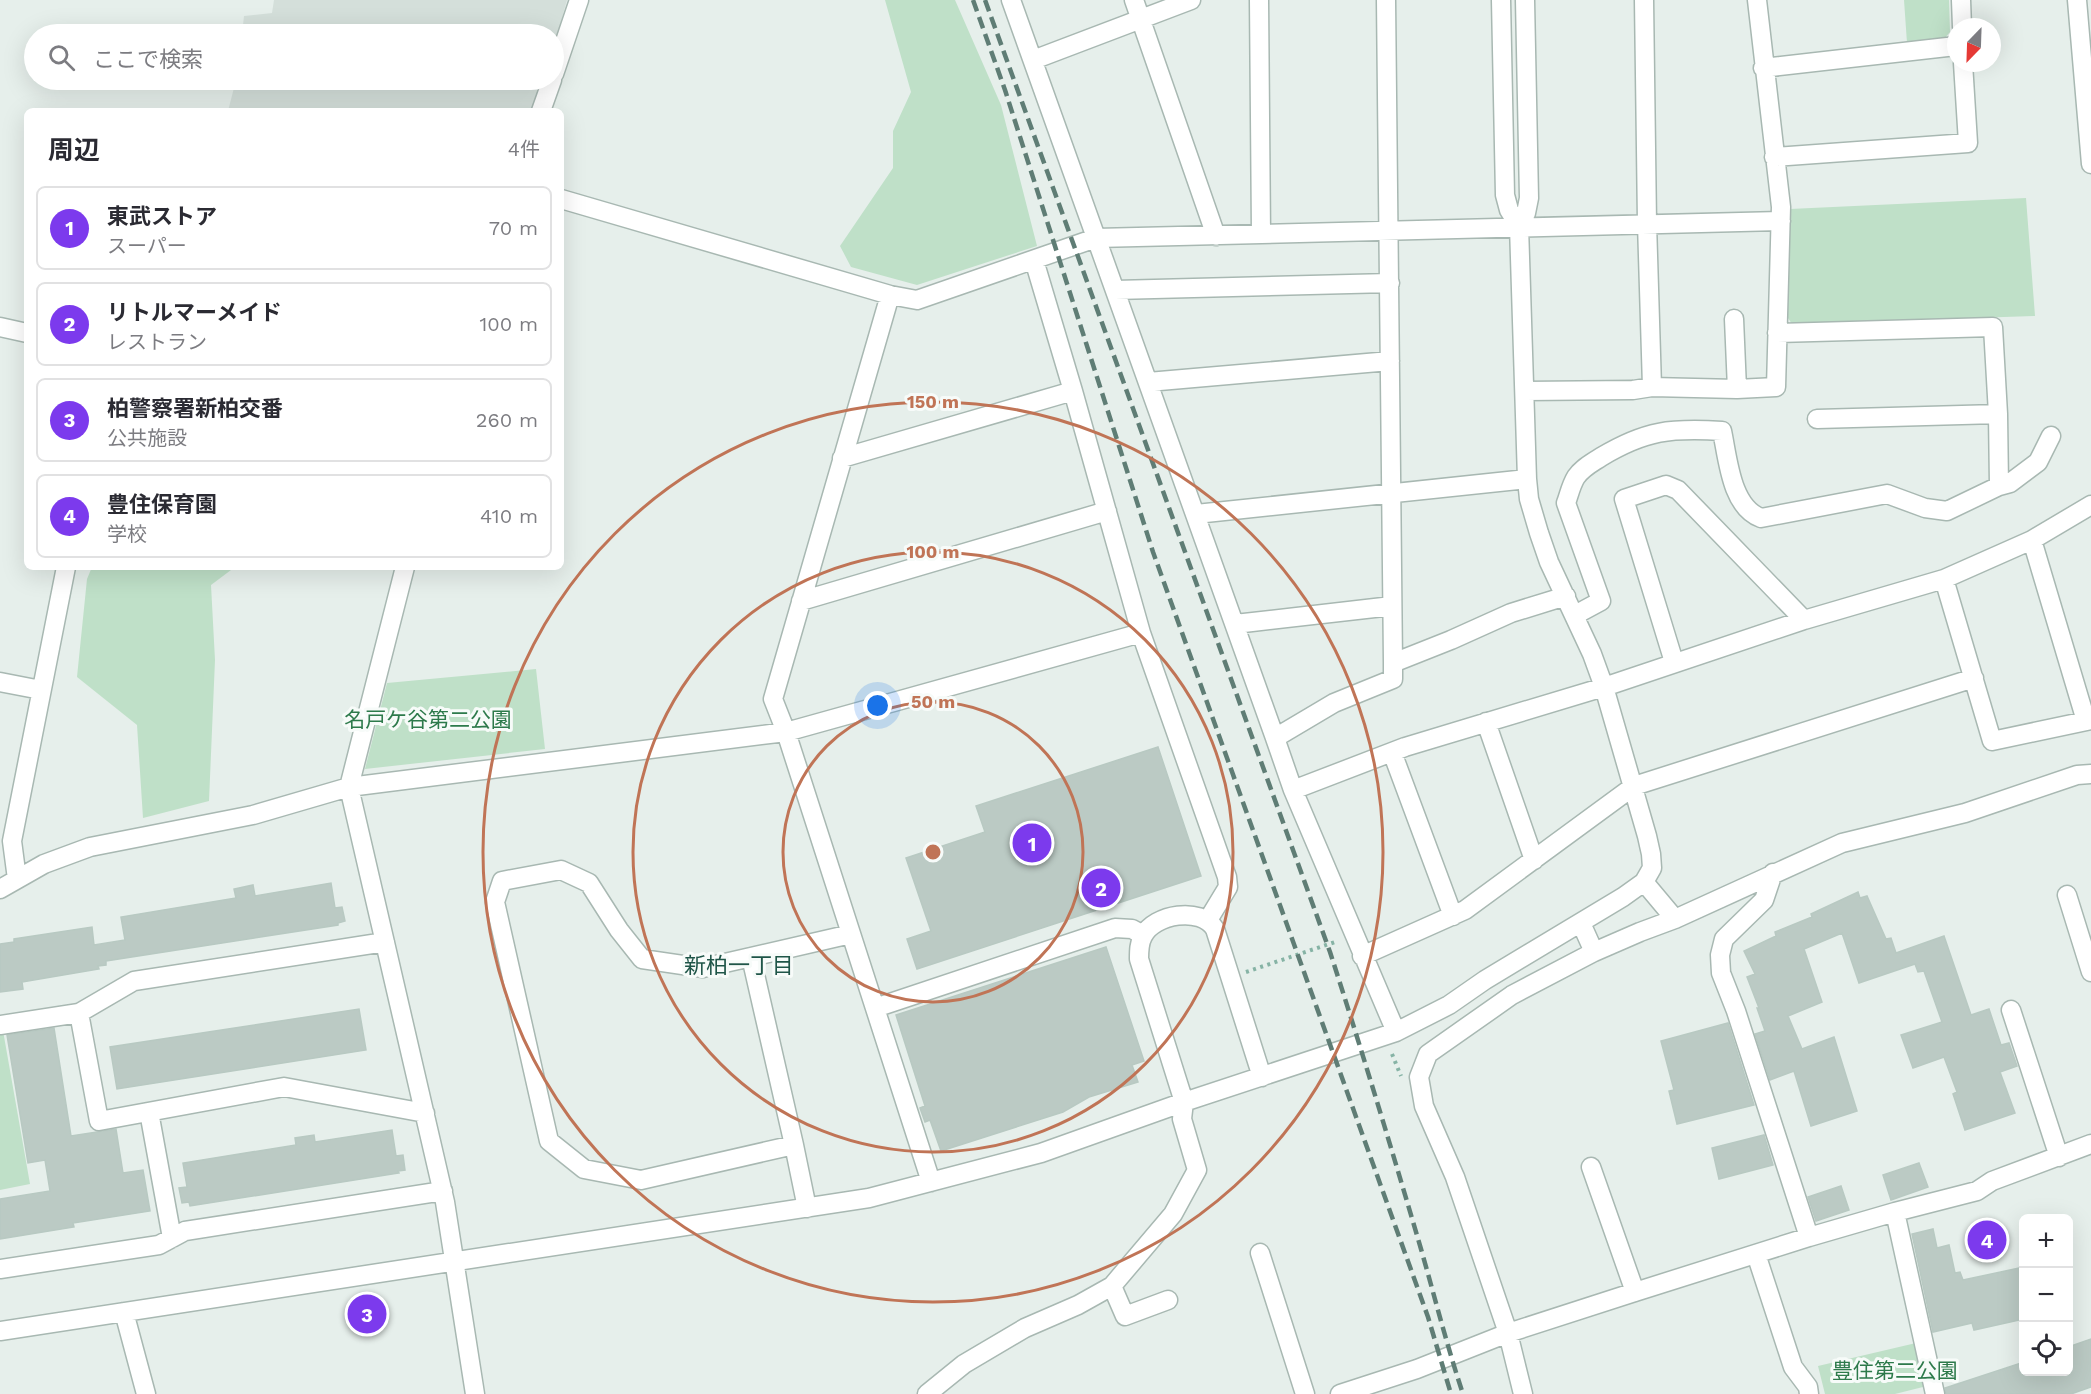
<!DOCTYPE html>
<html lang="ja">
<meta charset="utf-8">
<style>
:root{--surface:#fff;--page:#f2f2f3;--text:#2b2b33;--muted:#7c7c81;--line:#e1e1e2;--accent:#7c3aed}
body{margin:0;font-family:"Work Sans","Noto Sans JP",sans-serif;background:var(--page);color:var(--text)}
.controls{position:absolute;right:18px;bottom:18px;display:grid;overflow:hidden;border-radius:9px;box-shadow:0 6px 24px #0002}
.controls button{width:54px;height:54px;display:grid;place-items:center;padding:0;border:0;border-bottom:2px solid var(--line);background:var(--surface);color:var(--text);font:30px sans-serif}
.compass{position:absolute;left:1947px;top:18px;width:54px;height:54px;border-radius:50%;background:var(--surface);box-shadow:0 6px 24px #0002;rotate:203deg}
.you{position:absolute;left:878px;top:706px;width:21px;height:21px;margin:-15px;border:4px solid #fff;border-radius:50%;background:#1a73e8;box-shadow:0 0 0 9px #1a73e833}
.badge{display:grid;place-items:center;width:39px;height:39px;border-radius:50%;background:var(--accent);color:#fff;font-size:20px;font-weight:700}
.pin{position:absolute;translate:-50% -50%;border:3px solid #fff;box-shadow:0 2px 6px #0006}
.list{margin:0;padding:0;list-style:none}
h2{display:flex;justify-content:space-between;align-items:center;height:78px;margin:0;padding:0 24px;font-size:26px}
h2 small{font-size:20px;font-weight:400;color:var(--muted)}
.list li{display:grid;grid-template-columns:39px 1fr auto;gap:18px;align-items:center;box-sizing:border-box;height:84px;margin:0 12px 12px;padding:0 12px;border:2px solid var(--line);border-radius:9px}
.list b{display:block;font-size:22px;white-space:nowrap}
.list p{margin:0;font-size:20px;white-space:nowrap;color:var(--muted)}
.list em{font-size:20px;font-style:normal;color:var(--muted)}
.icon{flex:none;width:33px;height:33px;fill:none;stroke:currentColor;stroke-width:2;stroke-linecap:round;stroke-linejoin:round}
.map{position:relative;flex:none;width:2091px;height:1394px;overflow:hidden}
.search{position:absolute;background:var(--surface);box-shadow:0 6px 24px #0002;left:24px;top:24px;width:540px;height:66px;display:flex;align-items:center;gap:15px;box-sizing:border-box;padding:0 21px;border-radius:33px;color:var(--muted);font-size:22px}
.panel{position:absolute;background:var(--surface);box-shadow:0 6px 24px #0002;left:24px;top:108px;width:540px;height:462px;border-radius:9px}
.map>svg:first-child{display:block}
</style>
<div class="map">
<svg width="2091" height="1394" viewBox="0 0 2091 1394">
<rect width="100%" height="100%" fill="#e6efeb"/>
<path fill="#d4dfda" d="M274 0H567L554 46V34H242L244 16 272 13Z
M236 80H543L532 111H228Z"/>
<path fill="#bfe0c8" d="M885 0H955L1001 105 1037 246 917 285 851 267 840 246 893 168V131L911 92Z
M1904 0H1949L1950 32 1944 39 1907 43Z
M2026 198 2035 316 1792 324 1786 315 1790 209Z
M92 567H235L211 585 215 660 209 801 143 818 137 725 77 677 87 579Z
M536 669 545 749 365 769 387 683Z
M0 1025H2L30 1184 0 1190Z
M1916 1343 1927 1386 1895 1394H1825L1818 1366Z"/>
<path fill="#bbcac4" stroke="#b8c9c2" stroke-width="1.5" d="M1158 747 1201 876 917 969 907 939 931 931 906 858 985 832 976 806Z
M331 883 335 908 342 907 345 921 338 923V925L106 961V965L98 966 99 969 22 982 23 989 0 992V944L14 942V939L92 927 94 945 125 940 121 917 236 898 234 889 253 885 255 896Z
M1858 892 1860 898 1867 896 1886 939 1891 938 1896 953 1944 936 1971 1015 1989 1009 2001 1045 2009 1043 2017 1066 2000 1072 2015 1113 1965 1130 1953 1094 1957 1092 1944 1057 1913 1068 1901 1035 1942 1022 1924 971 1918 972 1915 964 1859 983 1842 933 1804 949 1822 1002 1788 1016 1802 1049 1834 1037 1857 1111 1811 1126 1794 1071 1770 1080 1755 1034 1765 1031 1757 1008H1759L1747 977 1755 974 1744 951 1776 936 1775 932 1812 917 1811 914Z
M1106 947 1144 1061 1132 1065 1138 1082 1089 1097 1063 1112 941 1151 930 1120 925 1122 920 1108 925 1106 896 1015Z
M359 1009 366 1050 117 1089 110 1047Z
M1728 1023 1754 1105 1677 1124 1669 1091 1674 1090 1661 1041Z
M54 1028 71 1136 116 1129 123 1173 143 1170 150 1211 73 1223 74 1227 0 1239V1199L50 1191 45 1160 28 1163 7 1035Z
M392 1130 396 1156 403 1155 405 1170 398 1171 399 1173 190 1206 189 1202 182 1203 179 1188 187 1187 183 1163 296 1145 295 1138 314 1135 315 1142Z
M1764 1135 1773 1165 1719 1179 1712 1148Z
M1919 1163 1928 1187 1891 1200 1883 1175Z
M1841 1186 1849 1210 1816 1221 1808 1197Z
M1933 1229 1937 1248 1949 1245 1955 1273 1960 1272 1963 1280 2024 1267V1319L1974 1330 1972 1323 1933 1332 1912 1234Z
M2091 1339V1387L2071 1394H1946L1945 1388 2024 1362V1371H2068V1347Z"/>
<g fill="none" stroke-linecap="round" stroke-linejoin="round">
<defs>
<path id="minor" d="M1011 0 1275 738
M1134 0 1216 236
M1259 0 1261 234
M1386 0 1393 663
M1961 0 1962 27
M2077 0 2091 164
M1033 60 1191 0
M1763 68 1956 46
M554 74 579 0
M541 111 552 80
M1774 157 1968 143 1963 63
M561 199 890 295 917 300 1096 238 1781 221
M1519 226 1526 213 1529 198 1525 0
M1034 260 1073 391 1141 633
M1115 290 1390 283
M0 327 27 333
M1777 333 1993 327 1998 414 1999 486
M1148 382 1390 361
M1652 387 1737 389 1734 319
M1737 389 1776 387 1781 207 1757 0
M1525 391 1633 390 1652 387 1647 223 1644 0
M1817 419 1998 414
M842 458 1073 391
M1196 514 1527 479
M2032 540 2086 721
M405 567 349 787 445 1202 475 1394
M1944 579 1992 741 2091 720
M801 601 1107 511
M1575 615 1601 601 1566 503C1569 495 1571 485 1576 477 1583 467 1592 463 1601 457 1646 430 1671 428 1722 431 1728 459 1731 507 1761 518L1887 494 1925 508 1947 511 1999 486 2010 483 2038 462 2051 436
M1235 624 1392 606
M1674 662 1624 499 1666 485 1678 490 1804 620
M0 682 41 690
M1486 722 1534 860
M1392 752 1453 916
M1293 790 1405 747 1604 687 1804 620 1944 579 2032 540 2091 505
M1773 873 1764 900 1724 939 1720 955 1721 973 1736 1011 1809 1237
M17 879 12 841 66 567
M1644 882 1675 919
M0 889 44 864 90 847 253 815 349 787 786 732 773 699 890 295
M2067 895 2091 972
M1594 952 1640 932 1675 919 1842 843 1965 813 2077 775 2091 774
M1362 956 1465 910 1634 786 1974 678
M751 957 794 1145 641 1180 584 1169 549 1141 495 902 502 881 561 870 589 883 619 930 642 959 703 968 851 934
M875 1008 1115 928 1132 929 1143 935
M2011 1010 2059 1157
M79 1013 99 1121 284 1087 425 1113
M0 1025 79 1013 134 981 385 942
M1396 1032 1293 790 1275 738 1334 703 1393 679V663L1451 640 1511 613 1566 596
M149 1112 172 1238
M794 1145 807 1208
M1591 1167 1635 1292
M931 1182 786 732 1141 633 1227 877 1228 887 1208 920
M1895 1212 1935 1394
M1260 1253 1305 1394
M1756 1254 1793 1367 1808 1387 1809 1394
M0 1269 159 1245 185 1231 443 1191
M1112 1286 1125 1316 1168 1300
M124 1312 146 1394
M0 1331 869 1198 1041 1153 1184 1102 1396 1032 1449 1005 1485 980 1623 897 1644 882 1652 868 1651 854 1647 836 1604 687 1592 654 1549 562 1539 533 1529 499 1527 479 1519 226 1509 210 1505 195 1501 0
M927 1394 964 1364 1025 1328 1078 1305 1112 1286 1173 1214 1197 1170 1182 1119 1184 1102 1139 959C1139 951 1139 943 1143 936 1154 914 1201 906 1215 929L1262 1077
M1340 1394 1417 1369 1508 1333 1635 1292 1809 1237 1895 1212 1977 1191 1992 1181 2091 1144
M1523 1394 1508 1333 1455 1177 1424 1106 1419 1077 1428 1054 1512 995 1594 952 1581 923"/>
</defs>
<use href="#minor" stroke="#a8b8b2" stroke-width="21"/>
<path stroke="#86b3a5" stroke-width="4" stroke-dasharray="3 4.5" stroke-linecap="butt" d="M1246 972 1338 941
M1392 1054 1401 1076"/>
<use href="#minor" stroke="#fff" stroke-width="18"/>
<path stroke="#5f7d75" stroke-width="4.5" stroke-dasharray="12 6" stroke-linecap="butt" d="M973 0 1005 90 1153 552 1428 1317 1451 1394
M985 0 1330 952C1362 1051 1392 1150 1421 1249 1435 1298 1447 1346 1463 1394"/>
</g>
<g fill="none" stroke="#c07456" stroke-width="3">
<circle cx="933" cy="852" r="150"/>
<circle cx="933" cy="852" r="300"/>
<circle cx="933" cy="852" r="450"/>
</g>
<g text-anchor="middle" stroke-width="6" stroke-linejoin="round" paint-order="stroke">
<g font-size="21" fill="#2d7a4b" stroke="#f7fbf9">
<text x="428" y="727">名戸ケ谷第二公園</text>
<text x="1895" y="1378">豊住第二公園</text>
</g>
<g font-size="22" fill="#1f5548" stroke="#f7fbf9">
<text x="739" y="973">新柏一丁目</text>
</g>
</g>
<circle cx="933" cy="852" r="9" fill="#c07456" stroke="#f7fbf9" stroke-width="3"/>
<g font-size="18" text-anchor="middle" font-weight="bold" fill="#c07456" stroke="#f7fbf9" stroke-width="6" stroke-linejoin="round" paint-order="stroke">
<text x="933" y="408">150 m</text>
<text x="933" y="558">100 m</text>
<text x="933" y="708">50 m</text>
</g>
</svg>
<div class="controls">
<button>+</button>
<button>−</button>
<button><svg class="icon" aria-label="locate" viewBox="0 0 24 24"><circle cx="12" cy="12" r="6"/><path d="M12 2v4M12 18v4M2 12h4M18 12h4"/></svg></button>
</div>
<svg class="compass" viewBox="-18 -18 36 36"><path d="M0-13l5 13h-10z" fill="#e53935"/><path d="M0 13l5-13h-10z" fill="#7c7c81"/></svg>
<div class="you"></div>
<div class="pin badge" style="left:1032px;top:843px">1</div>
<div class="pin badge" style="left:1101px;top:888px">2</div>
<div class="pin badge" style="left:367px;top:1314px">3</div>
<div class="pin badge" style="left:1987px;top:1240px">4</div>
<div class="search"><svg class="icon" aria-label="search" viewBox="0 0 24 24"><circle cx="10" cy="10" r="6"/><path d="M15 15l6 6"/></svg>ここで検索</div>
<section class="panel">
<h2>周辺<small>4件</small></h2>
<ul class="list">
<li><span class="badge">1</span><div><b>東武ストア</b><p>スーパー</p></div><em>70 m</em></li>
<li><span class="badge">2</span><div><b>リトルマーメイド</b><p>レストラン</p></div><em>100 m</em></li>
<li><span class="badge">3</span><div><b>柏警察署新柏交番</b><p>公共施設</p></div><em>260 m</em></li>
<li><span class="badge">4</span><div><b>豊住保育園</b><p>学校</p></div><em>410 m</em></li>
</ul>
</section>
</div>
